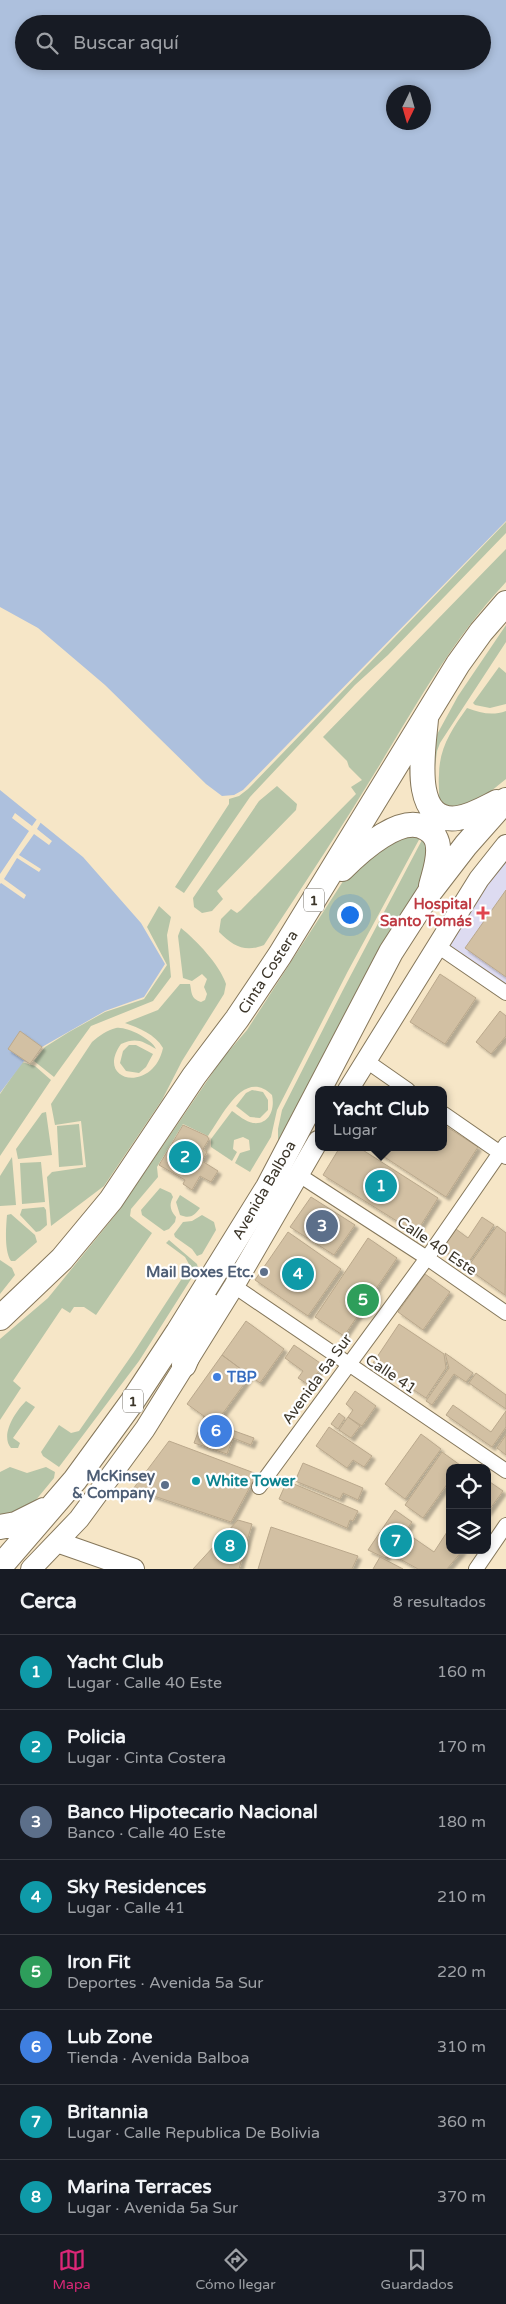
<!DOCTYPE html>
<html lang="es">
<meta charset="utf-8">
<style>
:root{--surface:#171b24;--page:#242831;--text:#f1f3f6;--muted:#9ea1a6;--line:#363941;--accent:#db2777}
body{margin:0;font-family:"Varela Round",sans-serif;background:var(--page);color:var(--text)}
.controls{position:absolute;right:15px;bottom:15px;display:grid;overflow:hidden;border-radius:10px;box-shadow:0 2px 8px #0003}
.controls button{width:45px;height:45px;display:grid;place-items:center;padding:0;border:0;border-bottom:1px solid var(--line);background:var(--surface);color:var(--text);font:25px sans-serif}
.compass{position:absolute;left:386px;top:85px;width:45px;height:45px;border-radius:50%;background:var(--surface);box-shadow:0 2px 8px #0003;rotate:185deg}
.you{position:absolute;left:349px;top:914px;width:18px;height:18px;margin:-12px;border:4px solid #fff;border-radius:50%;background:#1a73e8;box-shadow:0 0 0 8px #1a73e833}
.badge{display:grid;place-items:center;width:32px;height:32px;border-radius:50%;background:var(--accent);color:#fff;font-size:16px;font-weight:700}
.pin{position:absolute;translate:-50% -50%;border:2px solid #fff;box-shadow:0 1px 5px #0006}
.popup{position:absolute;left:315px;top:1086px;width:132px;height:65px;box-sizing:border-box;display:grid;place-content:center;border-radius:10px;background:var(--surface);filter:drop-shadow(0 1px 4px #0005);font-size:16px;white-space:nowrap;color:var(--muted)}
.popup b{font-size:19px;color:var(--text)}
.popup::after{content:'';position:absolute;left:50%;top:100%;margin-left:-10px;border:10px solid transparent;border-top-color:var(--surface)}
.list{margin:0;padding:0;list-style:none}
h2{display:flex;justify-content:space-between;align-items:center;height:65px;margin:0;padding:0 20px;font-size:21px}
h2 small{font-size:16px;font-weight:400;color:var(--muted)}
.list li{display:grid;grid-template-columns:32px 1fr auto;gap:15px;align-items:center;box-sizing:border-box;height:75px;padding:0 20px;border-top:1px solid var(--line)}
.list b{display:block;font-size:19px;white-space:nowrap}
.list p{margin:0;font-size:16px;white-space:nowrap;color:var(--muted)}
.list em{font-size:16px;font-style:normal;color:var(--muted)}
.icon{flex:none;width:28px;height:28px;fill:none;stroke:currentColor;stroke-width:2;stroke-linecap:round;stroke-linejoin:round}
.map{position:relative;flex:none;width:506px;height:1569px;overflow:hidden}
.search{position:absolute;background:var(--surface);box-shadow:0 2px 8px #0003;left:15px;right:15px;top:15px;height:55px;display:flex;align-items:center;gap:12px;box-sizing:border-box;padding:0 18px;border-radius:28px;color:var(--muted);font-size:19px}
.sheet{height:665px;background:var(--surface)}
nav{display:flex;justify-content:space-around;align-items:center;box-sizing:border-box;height:70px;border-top:1px solid var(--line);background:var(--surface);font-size:14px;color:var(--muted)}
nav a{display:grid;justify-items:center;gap:2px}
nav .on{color:var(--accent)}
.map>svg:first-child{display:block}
</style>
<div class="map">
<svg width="506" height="1569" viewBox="0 0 506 1569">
<defs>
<filter id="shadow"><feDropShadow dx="3.5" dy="3.5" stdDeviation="1" flood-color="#0004"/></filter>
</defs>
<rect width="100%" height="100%" fill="#f6e6c7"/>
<path fill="#dddbf1" d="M506 857V993L436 945Z"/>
<path fill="#b6c5a8" d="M506 522V533L388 655 355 685 250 797 184 893 175 887 229 804V799L239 796 248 789Z
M506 549V582C453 639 419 700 379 766 342 827 303 886 264 945 245 953 233 946 219 932L221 919 231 909 237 913 241 910 356 794 351 787 362 780 349 767 347 761 323 737Z
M506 625V642L440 743 437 751 434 775V740L458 696Z
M499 667 506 673V704L490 708 475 705 473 703Z
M467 708C481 713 492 716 506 711V779L470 808 439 806C440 796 438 785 439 775 439 748 452 729 467 708Z
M277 786 297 804 296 810 217 891 223 899 212 911 202 913 194 907 193 898 259 801Z
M402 836H421L348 971 277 1110 271 1137 250 1172 235 1163 240 1153 250 1150 249 1140 243 1137 234 1140 233 1149 237 1152 232 1161 211 1147V1139L232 1111C238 1115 246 1122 253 1123 270 1125 275 1108 272 1095 244 1068 223 1115 208 1136L183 1124 157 1167 158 1177 131 1209 130 1216 152 1233 96 1315 84 1307H74L70 1313 62 1308 13 1381 21 1388 0 1420V1339L48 1298 117 1213 222 1059 247 1030 349 872Z
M423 838 428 842 430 869 278 1141V1129L282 1110 343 990Z
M159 906 171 917 167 935 171 977 153 1001 91 1026 54 1077 34 1061 45 1047 69 1032 105 1012 144 999 167 965 147 927Z
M181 928C196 940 220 965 226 984L224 994 182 1061 162 1100 104 1186 51 1226 47 1177 52 1172 86 1167 81 1121 55 1125 51 1104 92 1042C99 1036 107 1030 116 1028 126 1026 152 1039 156 1049 143 1041 136 1037 121 1044 94 1082 153 1094 163 1048 155 1034 139 1028 125 1023L158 1010 180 984H190C192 992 190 998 201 1002L205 1000 207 994 204 987 207 979 202 974 192 981 183 978 178 936Z
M129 1045H136L153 1054 146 1067 139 1073 126 1071 120 1063 123 1051Z
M22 1062 35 1066 51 1080 0 1156V1094Z
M252 1090 263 1092 268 1100V1110L260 1118 250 1117 236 1106 246 1093Z
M46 1112 52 1155 18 1159 16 1149 42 1113Z
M79 1124 83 1165 59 1167 57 1126Z
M12 1157 16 1205 0 1206V1176Z
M41 1162 45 1202 22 1204 20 1163Z
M160 1188 171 1193 173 1197C169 1205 170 1210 176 1217L175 1222 169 1229 164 1231 142 1215 141 1210Z
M180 1195 200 1208C194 1216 190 1219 180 1215L176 1202Z
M44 1207 46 1210 47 1225 40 1231 36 1232 20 1215 22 1209Z
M11 1214 35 1235 37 1242 15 1261H11C4 1251 6 1227 7 1215Z
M202 1215 214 1222 216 1230 202 1254 197 1256 192 1249 175 1237 174 1234 183 1222 192 1221Z
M169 1240 197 1264 198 1268 139 1361 59 1467 43 1456 41 1452 59 1425 71 1433 79 1431 134 1352 190 1266 185 1257 166 1243Z
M0 1260 12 1268 15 1275 0 1294Z
M26 1401 35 1407 13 1438 20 1443 18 1448H11C0 1435 15 1412 26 1401Z
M10 1467 27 1473 46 1467 55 1472 54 1478 26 1512 0 1521V1472Z"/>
<path fill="#adc0dd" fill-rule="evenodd" d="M0 0H506V521L243 790 234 795 222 796 206 784 105 685 38 628 0 607ZM24 24H482V61H24ZM394 92H424V122H394Z
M0 790 83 857 141 923 165 964 144 997 105 1011 42 1047 30 1064 24 1061 0 1093Z"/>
<path fill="#f6e6c7" d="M15 813 32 826 37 819 41 822 37 829 52 841 49 845 34 834 19 855 41 869 39 872 17 858 4 879 26 895 24 899 1 883 0 884V874L29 831 12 818Z"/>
<path fill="#d2c0a3" stroke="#baa88c" filter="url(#shadow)" d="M506 890V977L465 948Z
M440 974 476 998 445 1044 410 1022Z
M500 1011 506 1016V1036L491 1054 476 1042Z
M20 1031 42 1047 30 1064 8 1049Z
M183 1125 207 1136 209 1139 203 1149 207 1152 202 1161 218 1171 211 1182 200 1176 192 1190 183 1184 185 1180 159 1165Z
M444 1125 478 1147 446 1197 369 1147H444Z
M340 1147H358L438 1198 416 1233 323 1175Z
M311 1197 355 1225 334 1255 290 1227Z
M482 1217 494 1225 466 1266 442 1249 456 1229 468 1238Z
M497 1226 506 1233 505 1295 467 1268Z
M288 1232 341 1269 308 1316 255 1280Z
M368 1238 397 1258 344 1336 315 1317Z
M425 1274 450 1292 423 1330 398 1312Z
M246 1321 284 1349 260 1383 222 1355Z
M399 1324 444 1354 446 1368 426 1398 373 1363Z
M294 1345 323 1365 309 1385 298 1378 303 1371 285 1358Z
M445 1353 473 1373 466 1382 454 1374 432 1405 426 1401 449 1368Z
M222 1355 250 1376 215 1424 187 1404Z
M476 1373 506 1395V1409L469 1383Z
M355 1391 376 1406 362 1426 348 1417 353 1410 346 1404Z
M453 1405 491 1432 506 1411V1427L492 1447 446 1415Z
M339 1413 345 1418 338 1429 331 1424Z
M204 1416 215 1424 254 1438 251 1445 233 1438 227 1454 194 1443Z
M348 1417 360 1426 351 1438 339 1430Z
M329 1427 372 1456 364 1467 353 1460 347 1468 316 1446Z
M421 1434 441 1449 405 1499 385 1484Z
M506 1435V1455L497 1448Z
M169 1441 257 1474 231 1522 133 1489Z
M442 1452 460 1465 458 1468H450V1480L423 1518 405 1505Z
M303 1463 363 1488 358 1500 343 1493 340 1499 295 1481Z
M487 1480 503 1491 487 1513Z
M287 1481 358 1511 353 1521 350 1520 347 1528 279 1499Z
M395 1510 412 1522 405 1532 434 1552 447 1532 450 1533V1550H463L447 1569H418L389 1553 385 1558 368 1550Z
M238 1520 252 1524 239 1569H193Z
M271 1527 358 1556 352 1569H258Z
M380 1557 403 1569H373Z"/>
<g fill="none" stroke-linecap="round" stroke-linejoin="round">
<defs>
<path id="minor" d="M436 945 506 993
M365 1060 408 1090
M444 1114 506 1157
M299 1175 427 1258 506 1313
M234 1286 506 1471
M259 1487 427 1258 506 1144
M476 1569 506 1525"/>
<path id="secondary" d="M348 1090 479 879 506 845
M57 1542 134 1569
M31 1569 79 1519 145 1429 234 1286 318 1141"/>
<path id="trunk" d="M426 719C424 746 409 825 458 818 472 816 485 808 497 802
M342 869C359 852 402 812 427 829 434 833 438 841 438 848 439 861 434 874 431 886
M0 1318 62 1259 111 1200 194 1076 237 1019 280 955 458 664 481 632 506 603
M184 1365 209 1305
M0 1527 16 1524 44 1510
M0 1567 75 1480 132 1402 178 1332 268 1187 391 952 429 893 466 845 506 800"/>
</defs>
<use href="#minor" stroke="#85775b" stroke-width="16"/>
<use href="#secondary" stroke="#85775b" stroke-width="22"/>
<use href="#trunk" stroke="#85775b" stroke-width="26"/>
<use href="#minor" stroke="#fff" stroke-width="14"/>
<use href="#secondary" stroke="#fff" stroke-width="20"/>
<use href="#trunk" stroke="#fff" stroke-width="24"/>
</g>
<path fill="#e0444e" stroke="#fff" stroke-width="2" d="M480.5 905.5h5v5h5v5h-5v5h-5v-5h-5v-5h5z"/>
<g fill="#5c6f8a" stroke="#fff" stroke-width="2">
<circle cx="264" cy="1272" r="5"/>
<circle cx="165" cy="1485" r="5"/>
</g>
<circle fill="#3f7fe0" stroke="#fff" stroke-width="2" cx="217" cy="1377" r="5"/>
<circle fill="#0f9aa8" stroke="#fff" stroke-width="2" cx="196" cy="1481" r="5"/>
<g text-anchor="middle" stroke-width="4.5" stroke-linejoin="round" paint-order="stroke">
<g fill="#fff" stroke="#76726a" stroke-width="1">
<rect x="304" y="888.5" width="20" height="23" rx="4"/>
<rect x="123" y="1389.5" width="20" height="23" rx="4"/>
</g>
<g font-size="14" font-weight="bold" fill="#3c362a">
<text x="314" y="905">1</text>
<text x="133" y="1406">1</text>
</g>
<g font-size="15" font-weight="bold" fill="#be3a42" stroke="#fff" text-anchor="end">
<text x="472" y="909">Hospital<tspan x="472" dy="17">Santo Tomás</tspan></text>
</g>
<g font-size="15" fill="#3c362a" stroke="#fff">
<text transform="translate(268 972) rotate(-57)" y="5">Cinta Costera</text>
<text transform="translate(264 1190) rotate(-60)" y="5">Avenida Balboa</text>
<text transform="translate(437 1246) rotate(34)" y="5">Calle 40 Este</text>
<text transform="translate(391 1374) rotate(34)" y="5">Calle 41</text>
<text transform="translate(317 1379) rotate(-54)" y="5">Avenida 5a Sur</text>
</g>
<g font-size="15" font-weight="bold" fill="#4e5e75" stroke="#fff" text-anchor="end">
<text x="254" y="1277">Mail Boxes Etc.</text>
<text x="155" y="1481">McKinsey<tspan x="155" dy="17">&amp; Company</tspan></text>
</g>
<g font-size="15" font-weight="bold" fill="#366cbe" stroke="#fff" text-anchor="start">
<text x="227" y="1382">TBP</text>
</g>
<g font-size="15" font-weight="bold" fill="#0d838f" stroke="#fff" text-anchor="start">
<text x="206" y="1486">White Tower</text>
</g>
</g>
</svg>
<div class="controls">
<button><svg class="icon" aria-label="locate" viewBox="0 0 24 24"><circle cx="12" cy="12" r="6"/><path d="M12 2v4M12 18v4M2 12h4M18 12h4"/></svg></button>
<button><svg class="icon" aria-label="layers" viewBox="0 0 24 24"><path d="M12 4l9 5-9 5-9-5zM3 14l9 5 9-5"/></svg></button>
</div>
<svg class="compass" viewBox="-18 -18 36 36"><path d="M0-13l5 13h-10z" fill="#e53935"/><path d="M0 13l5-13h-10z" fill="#9ea1a6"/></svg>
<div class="you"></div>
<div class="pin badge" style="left:381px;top:1186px;background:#0f9aa8">1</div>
<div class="popup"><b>Yacht Club</b>Lugar</div>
<div class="pin badge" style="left:185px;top:1157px;background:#0f9aa8">2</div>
<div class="pin badge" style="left:322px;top:1226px;background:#5c6f8a">3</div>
<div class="pin badge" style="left:298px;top:1274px;background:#0f9aa8">4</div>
<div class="pin badge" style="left:363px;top:1300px;background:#2e9e5b">5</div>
<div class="pin badge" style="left:216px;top:1431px;background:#3f7fe0">6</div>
<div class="pin badge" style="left:396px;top:1541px;background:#0f9aa8">7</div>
<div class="pin badge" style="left:230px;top:1546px;background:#0f9aa8">8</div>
<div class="search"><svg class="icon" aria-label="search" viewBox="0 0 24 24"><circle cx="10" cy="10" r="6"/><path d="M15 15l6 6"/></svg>Buscar aquí</div>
</div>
<section class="sheet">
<h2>Cerca<small>8 resultados</small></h2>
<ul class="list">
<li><span class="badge" style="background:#0f9aa8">1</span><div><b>Yacht Club</b><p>Lugar · Calle 40 Este</p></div><em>160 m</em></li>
<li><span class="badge" style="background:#0f9aa8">2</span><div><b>Policia</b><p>Lugar · Cinta Costera</p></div><em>170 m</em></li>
<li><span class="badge" style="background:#5c6f8a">3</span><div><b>Banco Hipotecario Nacional</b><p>Banco · Calle 40 Este</p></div><em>180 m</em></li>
<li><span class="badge" style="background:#0f9aa8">4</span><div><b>Sky Residences</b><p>Lugar · Calle 41</p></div><em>210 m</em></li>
<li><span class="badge" style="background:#2e9e5b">5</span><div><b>Iron Fit</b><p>Deportes · Avenida 5a Sur</p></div><em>220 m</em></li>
<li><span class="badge" style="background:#3f7fe0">6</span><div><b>Lub Zone</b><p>Tienda · Avenida Balboa</p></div><em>310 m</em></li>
<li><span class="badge" style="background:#0f9aa8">7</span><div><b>Britannia</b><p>Lugar · Calle Republica De Bolivia</p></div><em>360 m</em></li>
<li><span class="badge" style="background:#0f9aa8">8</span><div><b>Marina Terraces</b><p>Lugar · Avenida 5a Sur</p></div><em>370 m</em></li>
</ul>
</section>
<nav>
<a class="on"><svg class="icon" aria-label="map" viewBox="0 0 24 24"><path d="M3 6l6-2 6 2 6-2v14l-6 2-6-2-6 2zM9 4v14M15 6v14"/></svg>Mapa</a>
<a><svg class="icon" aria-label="directions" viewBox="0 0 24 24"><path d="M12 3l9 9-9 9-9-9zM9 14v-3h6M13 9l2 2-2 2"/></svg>Cómo llegar</a>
<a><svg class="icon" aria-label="saved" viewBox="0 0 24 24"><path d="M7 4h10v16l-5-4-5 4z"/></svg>Guardados</a>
</nav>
